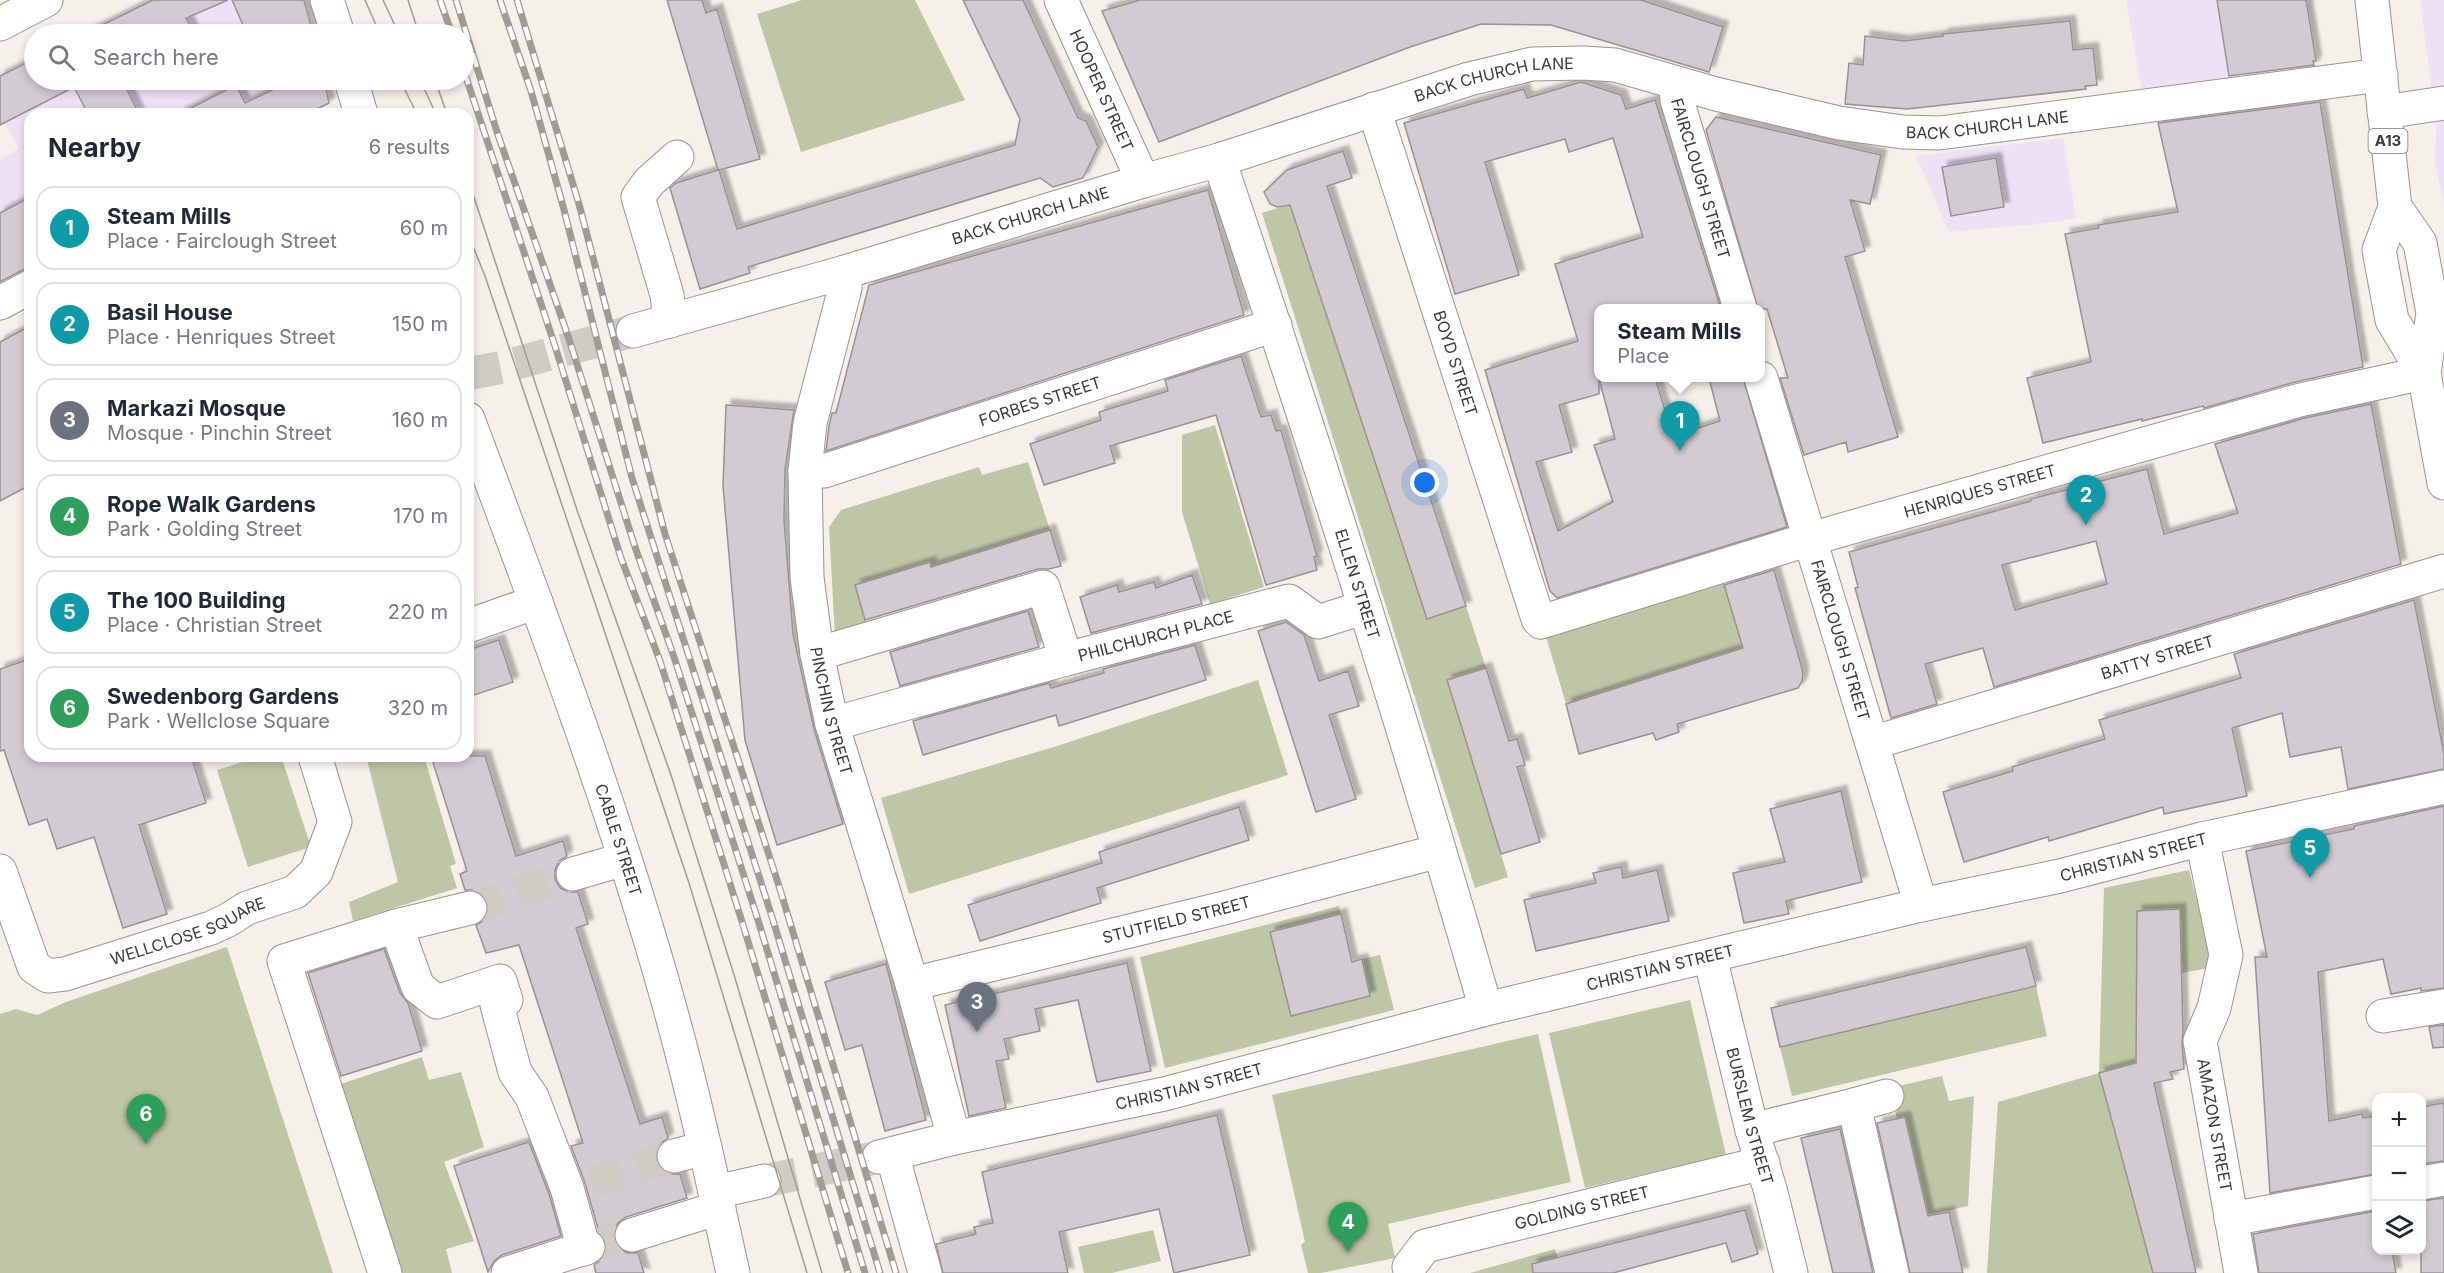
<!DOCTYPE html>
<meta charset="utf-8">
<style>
:root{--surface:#fff;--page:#f6f6f7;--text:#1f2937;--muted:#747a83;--line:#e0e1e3;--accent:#5e68e0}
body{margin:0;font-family:Inter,sans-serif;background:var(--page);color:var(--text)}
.controls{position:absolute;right:18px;bottom:18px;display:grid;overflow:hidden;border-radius:12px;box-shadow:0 3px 9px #0003}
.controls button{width:54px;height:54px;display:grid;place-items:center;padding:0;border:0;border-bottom:2px solid var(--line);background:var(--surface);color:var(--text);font:30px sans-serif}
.you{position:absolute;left:1425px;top:483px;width:21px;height:21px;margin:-15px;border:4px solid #fff;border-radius:50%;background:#1a73e8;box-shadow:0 0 0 9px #1a73e833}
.badge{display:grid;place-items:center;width:39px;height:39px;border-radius:50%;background:var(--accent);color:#fff;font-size:20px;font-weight:700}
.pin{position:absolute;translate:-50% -50px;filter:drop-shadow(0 2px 3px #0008)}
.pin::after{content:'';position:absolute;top:32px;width:21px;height:18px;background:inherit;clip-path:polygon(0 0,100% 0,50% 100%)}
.popup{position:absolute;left:1594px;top:304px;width:171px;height:78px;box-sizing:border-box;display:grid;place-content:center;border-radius:12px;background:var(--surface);filter:drop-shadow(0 2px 4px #0005);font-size:20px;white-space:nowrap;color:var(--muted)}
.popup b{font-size:22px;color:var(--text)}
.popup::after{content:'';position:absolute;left:50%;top:100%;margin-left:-12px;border:12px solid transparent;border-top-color:var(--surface)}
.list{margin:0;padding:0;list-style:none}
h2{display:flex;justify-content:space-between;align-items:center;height:78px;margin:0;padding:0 24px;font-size:26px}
h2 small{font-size:20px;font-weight:400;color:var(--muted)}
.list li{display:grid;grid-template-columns:39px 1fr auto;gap:18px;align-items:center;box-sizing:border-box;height:84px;margin:0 12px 12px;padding:0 12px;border:2px solid var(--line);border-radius:18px}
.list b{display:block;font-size:22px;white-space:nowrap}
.list p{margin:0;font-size:20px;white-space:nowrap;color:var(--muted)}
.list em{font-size:20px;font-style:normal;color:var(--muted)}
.icon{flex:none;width:33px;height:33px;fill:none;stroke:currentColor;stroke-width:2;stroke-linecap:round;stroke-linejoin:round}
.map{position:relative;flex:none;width:2444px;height:1273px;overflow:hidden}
.search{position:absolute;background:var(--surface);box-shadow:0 3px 9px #0003;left:24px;top:24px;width:450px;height:66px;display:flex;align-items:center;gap:15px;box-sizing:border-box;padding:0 21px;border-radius:33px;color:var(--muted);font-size:22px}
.panel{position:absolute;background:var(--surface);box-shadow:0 3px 9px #0003;left:24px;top:108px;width:450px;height:654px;border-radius:18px}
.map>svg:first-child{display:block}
</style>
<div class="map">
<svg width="2444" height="1273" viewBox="0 0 2444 1273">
<defs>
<filter id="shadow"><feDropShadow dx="5.5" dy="-5.5" stdDeviation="1.5" flood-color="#0004"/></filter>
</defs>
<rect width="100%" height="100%" fill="#f5f0e9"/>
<path fill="#eee1f5" d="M153 0H303L313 34H84Z
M2126 0H2311L2316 61 2142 92Z
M2420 0H2444V203L2435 165 2436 122Z
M34 59V80H324L329 103 307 114H30V266L0 282V160L19 148 0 116V71L8 72Z
M2063 138 2076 218 2047 223 1949 232 1916 156Z"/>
<path fill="#bfc6a6" d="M802 0H915L965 100 801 152 757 14Z
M1290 204 1427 619 1466 606 1486 668 1447 680 1508 877 1475 888 1262 213Z
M1215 425 1264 587 1210 604 1182 512V435Z
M1028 462 1050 530 931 567 929 562 855 585 867 626 835 636 829 527 841 510 979 467 982 475Z
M1722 576 1743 648 1566 704 1545 633Z
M1258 680 1288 775 909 894 881 798 1054 747Z
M262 756H281L311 847 248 867 217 770Z
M366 756H424L456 864 450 866 457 888 353 921 349 902 398 882Z
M2189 870 2214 967 2182 973 2180 910 2137 911 2136 1063 2099 1074 2153 1273H1987L1998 1102 2099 1073 2104 888Z
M1339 906 1341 914 1271 932 1291 1015 1370 996 1362 959 1380 955 1394 1010 1165 1068 1140 957Z
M227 947 333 1273H0V1014L16 1009 37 1015 66 1002Z
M2036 986 2047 1036 1792 1096 1780 1047Z
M1690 1000 1726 1155 1585 1188 1549 1033Z
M1538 1034 1571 1182 1388 1224 1395 1258 1321 1273H1308L1301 1245 1305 1242 1272 1095Z
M422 1057 429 1080 461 1072 484 1147 444 1162 474 1241 446 1249 452 1273H398L338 1085Z
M1942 1076 1949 1101 1974 1096 1968 1206 1919 1217 1890 1088Z
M1153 1230 1161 1261 1112 1273H1084L1078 1247Z
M1555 1249 1562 1273H1470Z"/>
<path fill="#d2ccd2" stroke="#989297" stroke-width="1.5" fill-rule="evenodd" filter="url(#shadow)" d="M153 0H228L186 18 195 34H84Z
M232 0H304L313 34H284L281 28 267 34H247Z
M667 0H702L706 13 717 9 760 159 719 170 737 229 1015 145 1020 119 963 0H1023L1078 118 1086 121 1098 147 1083 178 1053 187 1040 178 748 267 750 273 700 289 670 188 676 183 718 170Z
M1140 0H1641L1723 27 1709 72 1551 25 1481 24 1410 47 1159 142 1102 11Z
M2217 0H2306L2316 61H2313L2314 65 2229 76Z
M2070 21 2073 50 2093 48 2097 85 2085 86 2086 89 1907 109 1845 104 1849 63 1863 65 1865 36 1904 41 1943 36V34Z
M34 59V80H122L139 114H88L74 87 0 125V76Z
M293 80H324L329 103 307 114H179L236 85 245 103Z
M1581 82 1621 95 1626 109 1655 100 1721 309H1599V394L1559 405 1572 452 1536 462 1558 531 1613 502 1594 445 1615 439 1599 378H1655L1673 436 1720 421 1709 378H1743L1787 527 1557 598 1550 591 1485 370 1578 341 1555 264 1643 237 1613 138 1569 152 1565 139 1485 162 1519 275 1455 294 1404 123 1524 89 1527 98Z
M2320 102 2363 367 2295 382 2204 408 2203 406 2142 421V419L2043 443 2027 378 2091 362 2065 234 2099 228 2098 225 2178 212 2158 123Z
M1716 117 1881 155 1870 204 1850 200 1865 251 1845 257 1898 437 1848 452 1846 442 1804 455 1780 378H1788L1767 309H1758L1706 130Z
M1343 151 1352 178 1327 186 1466 606 1427 619 1290 205 1277 207 1270 204 1264 192 1287 170Z
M1996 158 2004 207 1951 216 1942 167Z
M1208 190 1244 315 826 451 829 426 832 413H836L869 285Z
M30 197V266L0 282V213Z
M30 326V485L0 501V342Z
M1241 356 1261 417 1271 415 1276 431 1281 430 1317 556 1314 557 1317 570 1266 585 1216 415 1110 446 1115 463 1044 485 1030 444 1101 420 1099 412 1168 391 1165 380Z
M2371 404 2401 564 1994 687 1983 648 1925 664 1937 704 1891 718 1855 588 1858 587 1849 552 2031 501V499L2147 469 2164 534 2238 513 2215 444 2305 418ZM2096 541 2107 584 2015 610 2002 565Z
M726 405 794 410 785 469 784 520 793 634 814 729 843 824 777 845 745 740 723 486Z
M1050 530 1061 566 1049 569H1038L865 620 855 585 930 562 931 567Z
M1774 570 1803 672 1802 681 1798 688 1677 724 1679 732 1656 740 1653 733 1579 754 1566 704 1743 648 1724 585Z
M1192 575 1202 604 1091 633 1080 597 1117 585 1119 592 1154 582 1156 588Z
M2414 600 2444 754V769L2348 789 2341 747 2290 757 2282 713 2232 728 2247 796 2164 814 2163 807 2049 841 2048 837 1964 862 1943 792 2013 771 2012 767 2105 739 2099 720 2241 678 2234 654Z
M1028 611 1039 647 900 686 890 652Z
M1286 622 1304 635 1319 681 1348 671 1359 706 1329 715 1356 799 1316 812 1258 631Z
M499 640 513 682 468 697V650Z
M1195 645 1206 680 1059 726 1056 715 923 755 913 721 1049 683 1051 688 1104 673 1103 669Z
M30 659V756H191L206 803 139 825 167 914 123 928 94 837 57 849 47 819 29 825 4 750 0 751V669Z
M1486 668 1509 741 1517 739 1525 765 1517 767 1540 842 1501 854 1447 680Z
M431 756H485L516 856 563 841 567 856 559 861 555 870V879L560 888 569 892H578L588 924 576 928 640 1124 662 1117 668 1138 661 1143 656 1150V1161L660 1169 668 1174H680L687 1198 626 1217 618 1223 614 1231V1241L620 1249 627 1253H638L644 1273H596L594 1265 602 1259 606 1251V1242L599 1232 585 1183 571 1146 583 1143 519 945 486 953 476 925 483 921 488 914V903L484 896 476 890H465L460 874 467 871Z
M1841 791 1862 882 1786 901 1789 914 1744 923 1733 873 1785 862 1770 809Z
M2444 806V988L2421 991V988L2391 994 2383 959 2318 972 2329 1121 2362 1114 2363 1118 2376 1116V1174L2270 1193 2255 957H2267L2246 851 2354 829V826Z
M1239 807 1249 840 1097 888 1101 903 980 941 968 905 1102 863 1099 852Z
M1621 867 1623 878 1657 870 1669 921 1536 951 1524 900 1596 883 1593 873Z
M2180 909 2183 1033 2182 1044 2184 1069 2170 1072 2173 1079 2154 1083 2196 1273H2153L2099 1073 2136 1063 2137 911Z
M1341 914 1352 962 1362 959 1370 996 1291 1016 1270 932Z
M2026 947 2036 986 1780 1047 1771 1008Z
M384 949 400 993 408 1003 422 1051 341 1076 308 973Z
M1127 963 1151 1071 1097 1082 1078 1000 1035 1009 1040 1031 1004 1039 1009 1059 996 1061 1006 1108 969 1116 945 1005Z
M886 964 926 1120 885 1131 862 1045 845 1050 825 982Z
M2444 1025V1047L2433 1048 2429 1027Z
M2444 1103V1161L2421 1164V1107Z
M1217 1115 1250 1255 1174 1273 1159 1209 1059 1232 1068 1273H943L936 1244 976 1234 974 1227 993 1223 982 1172Z
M1905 1117 1928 1216 1949 1212 1963 1273H1910L1877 1123Z
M1840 1129 1873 1273H1833L1801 1138Z
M529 1142 549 1194 561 1236 502 1255 494 1261 488 1272 454 1166Z
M2444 1198V1273H2421V1201Z
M1745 1210 1758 1254 1732 1262 1726 1243 1613 1273H1533L1532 1264Z
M2376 1211V1251H2392L2396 1273H2259L2253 1234Z"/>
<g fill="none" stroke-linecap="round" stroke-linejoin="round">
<path stroke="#d0ccc5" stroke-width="33" stroke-dasharray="33 16" stroke-linecap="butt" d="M468 374 503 367 633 331
M470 908 573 874
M764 1181 879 1157
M591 1183 674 1156
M588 1247 632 1235"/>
<defs>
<g id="street">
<path id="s1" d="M1061 0 1143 181"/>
<path id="s2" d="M1676 83 1677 100 1740 308"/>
<path id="s3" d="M1374 109 1538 619 1541 622 1810 539 2300 400 2424 373"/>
<path d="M2384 112 2444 103"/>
<path id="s4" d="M1219 160C1314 441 1404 724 1486 1009"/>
<path id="s5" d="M845 272V288L810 423 805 471 807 577 817 654 832 724 912 984 954 1138"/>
<path d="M0 303 30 287"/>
<path d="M670 321 667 295 638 197 649 182 677 157"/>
<path id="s6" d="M633 331 845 272 1143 181 1219 160 1469 79 1532 64 1583 63 1615 65 1716 94 1839 123 1903 132 1939 133 2381 75"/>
<path id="s7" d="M1761 378 1921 905"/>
<path id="s8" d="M805 471H824L1275 325"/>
<path d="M468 626 536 602"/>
<path id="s9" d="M817 654 1043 587 1066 659 1289 601 1318 622 1365 607"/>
<path d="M832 724 1066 659"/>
<path id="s10" d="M1872 743 2444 571"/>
<path id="s11" d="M2202 839 2226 955 2214 1008 2200 1041 2241 1273"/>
<path id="s12" d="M0 871 34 967 48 976 65 974 211 928 228 920 247 908 295 892 316 872 335 822 315 756"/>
<path d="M573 874 625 859"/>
<path d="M396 926 418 987 437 1002 500 981 506 1000 497 1005 515 1072 532 1097 567 1188 584 1249"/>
<path id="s13" d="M1710 957 1752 1130 1770 1189 1791 1273"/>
<path id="s14" d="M912 984 1220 909 1439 851"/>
<path d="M2383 1016 2444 1006"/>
<path d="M1854 1105 1887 1096"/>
<path d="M1752 1130 1854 1105 1892 1273"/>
<path d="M892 1154 925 1273"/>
<path d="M674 1156 705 1148"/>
<path id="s15" d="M879 1157 954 1138 1164 1094 1486 1009 1921 905 2060 876 2202 839 2444 787"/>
<path d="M2422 1183 2444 1179"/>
<path d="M715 1192 764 1181"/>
<path d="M2231 1219 2376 1192"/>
<path d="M632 1235 719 1208"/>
<path id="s16" d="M1409 1267 1425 1246 1763 1163"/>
<path d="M385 1273 284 961 396 926 470 908"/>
<path d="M508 1273 588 1247"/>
</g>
<g id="secondary">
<path d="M327 0 338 34"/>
<path d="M351 80 361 114"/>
<path id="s17" d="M468 419C538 607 609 794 664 987 691 1081 712 1178 733 1273"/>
</g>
<path id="primary" d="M0 24 46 0"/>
<path id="highway" d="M2372 0 2395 207 2379 250 2392 320 2424 373
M2395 207 2420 243 2433 313 2424 373 2444 483"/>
</defs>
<use href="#street" stroke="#99948e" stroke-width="35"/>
<use href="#secondary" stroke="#99948e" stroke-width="35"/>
<use href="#primary" stroke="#99948e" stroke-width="35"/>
<use href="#highway" stroke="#99948e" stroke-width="35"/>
<use href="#street" stroke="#fff" stroke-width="33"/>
<use href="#secondary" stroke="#fff" stroke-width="33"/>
<use href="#primary" stroke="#fff" stroke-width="33"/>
<use href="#highway" stroke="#fff" stroke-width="33"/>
<path stroke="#9f9c96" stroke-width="1.5" d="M365 0 380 34
M383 0 399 34
M408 0 419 34
M400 80 417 114
M420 80 436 114
M435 80 447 114
M468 179 578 513 671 775 735 978 822 1273
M468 234 485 276 689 883 807 1273"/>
<defs>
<path id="rail" d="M440 0 452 34
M456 0 497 132 569 339 635 547 674 657 758 920 865 1273
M500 0 531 91 563 206 632 478 772 917 880 1273
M517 0 579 204 665 534 779 886 896 1273
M464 71 555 346 621 558 660 661 744 928 848 1273"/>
</defs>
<use href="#rail" stroke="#9f9c96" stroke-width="7"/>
<use href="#rail" stroke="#fff" stroke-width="4.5" stroke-dasharray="14" stroke-linecap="butt"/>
</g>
<g text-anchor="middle" stroke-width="6" stroke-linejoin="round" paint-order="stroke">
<rect fill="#fff" stroke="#767573" stroke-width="1.5" x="2368.5" y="129" width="39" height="24" rx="4.5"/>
<g font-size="15" font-weight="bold" fill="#3b3a37">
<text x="2388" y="146">A13</text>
</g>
<g font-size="16" fill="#3b3a37" stroke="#fff">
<text dy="6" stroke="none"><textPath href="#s6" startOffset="898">BACK CHURCH LANE</textPath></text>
<text dy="6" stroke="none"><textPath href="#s1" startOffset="99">HOOPER STREET</textPath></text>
<text dy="6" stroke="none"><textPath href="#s6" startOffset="1402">BACK CHURCH LANE</textPath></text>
<text dy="6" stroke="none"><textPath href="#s2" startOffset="99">FAIRCLOUGH STREET</textPath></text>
<text dy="6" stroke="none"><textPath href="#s6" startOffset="414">BACK CHURCH LANE</textPath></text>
<text dy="6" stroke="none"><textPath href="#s3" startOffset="267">BOYD STREET</textPath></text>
<text dy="6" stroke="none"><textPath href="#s8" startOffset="246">FORBES STREET</textPath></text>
<text dy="6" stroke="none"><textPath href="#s3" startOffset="998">HENRIQUES STREET</textPath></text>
<text dy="6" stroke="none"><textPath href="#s4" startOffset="446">ELLEN STREET</textPath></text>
<text dy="6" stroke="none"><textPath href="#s9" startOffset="404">PHILCHURCH PLACE</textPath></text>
<text dy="6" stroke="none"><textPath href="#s7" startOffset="274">FAIRCLOUGH STREET</textPath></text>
<text dy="6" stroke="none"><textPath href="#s10" startOffset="298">BATTY STREET</textPath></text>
<text dy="6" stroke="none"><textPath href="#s5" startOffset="446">PINCHIN STREET</textPath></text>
<text dy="6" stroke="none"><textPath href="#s17" startOffset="447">CABLE STREET</textPath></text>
<text dy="6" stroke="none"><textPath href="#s15" startOffset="1290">CHRISTIAN STREET</textPath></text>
<text dy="6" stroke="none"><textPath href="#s14" startOffset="272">STUTFIELD STREET</textPath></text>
<text dy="6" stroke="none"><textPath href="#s12" startOffset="266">WELLCLOSE SQUARE</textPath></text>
<text dy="6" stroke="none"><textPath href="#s15" startOffset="804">CHRISTIAN STREET</textPath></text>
<text dy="6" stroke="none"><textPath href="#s15" startOffset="318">CHRISTIAN STREET</textPath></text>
<text dy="6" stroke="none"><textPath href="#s13" startOffset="164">BURSLEM STREET</textPath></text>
<text dy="6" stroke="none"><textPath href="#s11" startOffset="294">AMAZON STREET</textPath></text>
<text dy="6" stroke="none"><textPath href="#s16" startOffset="188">GOLDING STREET</textPath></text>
</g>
</g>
</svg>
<div class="controls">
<button>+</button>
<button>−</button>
<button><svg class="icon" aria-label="layers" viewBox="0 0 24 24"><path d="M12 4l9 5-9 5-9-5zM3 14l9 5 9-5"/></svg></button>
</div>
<div class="you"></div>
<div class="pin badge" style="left:1680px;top:451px;background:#0f9aa8">1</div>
<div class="popup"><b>Steam Mills</b>Place</div>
<div class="pin badge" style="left:2086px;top:525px;background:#0f9aa8">2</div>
<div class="pin badge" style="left:977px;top:1032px;background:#6b7280">3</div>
<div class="pin badge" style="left:1348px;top:1252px;background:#2e9e5b">4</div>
<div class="pin badge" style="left:2310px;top:878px;background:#0f9aa8">5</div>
<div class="pin badge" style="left:146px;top:1144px;background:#2e9e5b">6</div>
<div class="search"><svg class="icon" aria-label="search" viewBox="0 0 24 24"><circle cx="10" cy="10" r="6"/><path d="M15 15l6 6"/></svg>Search here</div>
<section class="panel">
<h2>Nearby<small>6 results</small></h2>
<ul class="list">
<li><span class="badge" style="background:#0f9aa8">1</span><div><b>Steam Mills</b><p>Place · Fairclough Street</p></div><em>60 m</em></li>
<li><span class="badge" style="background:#0f9aa8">2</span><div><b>Basil House</b><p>Place · Henriques Street</p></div><em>150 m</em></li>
<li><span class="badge" style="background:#6b7280">3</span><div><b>Markazi Mosque</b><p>Mosque · Pinchin Street</p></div><em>160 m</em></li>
<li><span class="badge" style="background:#2e9e5b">4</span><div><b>Rope Walk Gardens</b><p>Park · Golding Street</p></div><em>170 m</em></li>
<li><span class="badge" style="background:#0f9aa8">5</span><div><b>The 100 Building</b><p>Place · Christian Street</p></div><em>220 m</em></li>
<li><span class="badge" style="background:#2e9e5b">6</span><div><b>Swedenborg Gardens</b><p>Park · Wellclose Square</p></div><em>320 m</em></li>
</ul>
</section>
</div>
